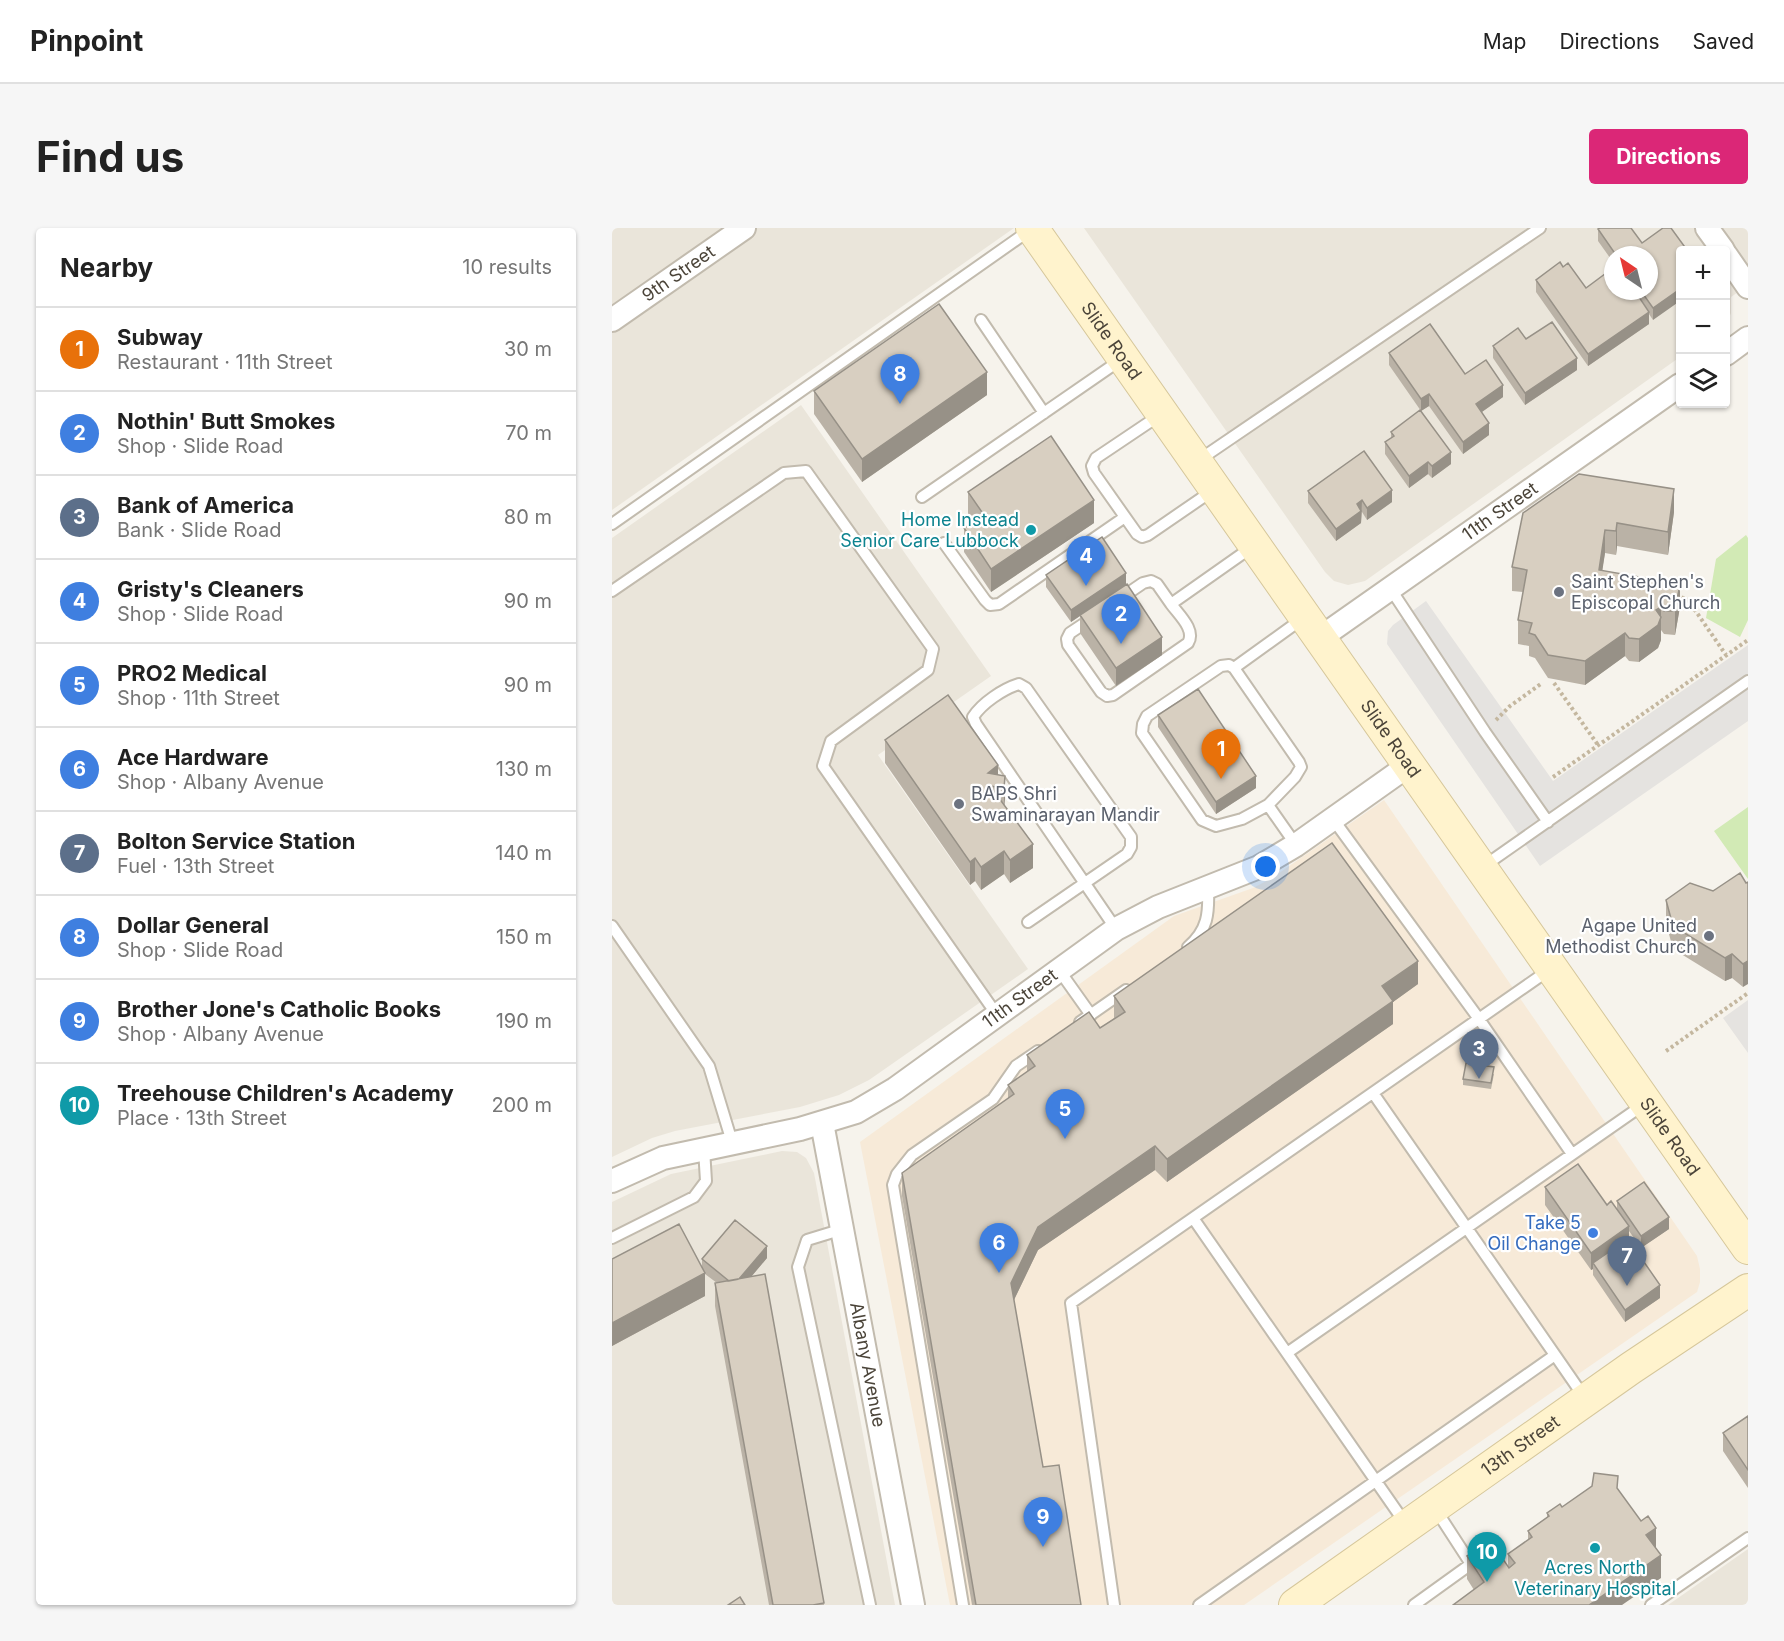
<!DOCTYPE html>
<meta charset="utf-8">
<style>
:root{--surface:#fff;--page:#f6f6f6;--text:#222;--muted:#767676;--line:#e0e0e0;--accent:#db2777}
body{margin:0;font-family:Inter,sans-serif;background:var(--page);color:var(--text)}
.controls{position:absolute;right:18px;top:18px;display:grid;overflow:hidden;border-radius:6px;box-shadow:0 2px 4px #0004}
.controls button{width:54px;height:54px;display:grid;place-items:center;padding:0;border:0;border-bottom:2px solid var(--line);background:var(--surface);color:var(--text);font:30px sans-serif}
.compass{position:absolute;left:992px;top:18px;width:54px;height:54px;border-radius:50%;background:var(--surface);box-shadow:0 2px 4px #0004;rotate:325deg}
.you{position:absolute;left:654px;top:639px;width:21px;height:21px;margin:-15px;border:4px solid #fff;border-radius:50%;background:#1a73e8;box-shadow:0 0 0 9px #1a73e833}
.badge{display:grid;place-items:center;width:39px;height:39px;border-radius:50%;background:var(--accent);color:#fff;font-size:20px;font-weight:700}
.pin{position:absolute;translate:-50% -50px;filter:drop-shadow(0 2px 3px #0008)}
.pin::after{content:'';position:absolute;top:32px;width:21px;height:18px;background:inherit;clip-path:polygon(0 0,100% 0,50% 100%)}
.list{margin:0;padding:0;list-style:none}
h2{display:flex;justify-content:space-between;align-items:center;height:78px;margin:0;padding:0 24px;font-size:26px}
h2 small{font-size:20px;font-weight:400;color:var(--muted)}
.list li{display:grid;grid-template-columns:39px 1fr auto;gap:18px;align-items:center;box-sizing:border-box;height:84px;padding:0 24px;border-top:2px solid var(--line)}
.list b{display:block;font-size:22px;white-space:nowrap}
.list p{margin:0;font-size:20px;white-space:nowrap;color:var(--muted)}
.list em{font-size:20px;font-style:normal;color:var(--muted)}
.icon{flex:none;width:33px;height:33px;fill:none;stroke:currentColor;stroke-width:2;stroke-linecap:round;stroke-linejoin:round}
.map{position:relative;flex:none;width:1136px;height:1377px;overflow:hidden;border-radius:6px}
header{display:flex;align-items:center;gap:36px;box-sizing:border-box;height:84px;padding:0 30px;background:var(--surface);border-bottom:2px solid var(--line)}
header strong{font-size:28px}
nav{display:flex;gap:33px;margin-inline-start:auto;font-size:21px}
.intro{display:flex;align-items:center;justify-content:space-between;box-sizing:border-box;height:144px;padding:0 36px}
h1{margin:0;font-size:42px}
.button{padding:15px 27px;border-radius:6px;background:var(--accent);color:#fff;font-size:21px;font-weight:700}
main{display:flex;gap:36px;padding:0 36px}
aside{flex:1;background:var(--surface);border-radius:6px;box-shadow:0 2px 4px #0004}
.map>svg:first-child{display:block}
</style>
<header>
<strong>Pinpoint</strong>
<nav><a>Map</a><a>Directions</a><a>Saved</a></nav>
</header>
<div class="intro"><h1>Find us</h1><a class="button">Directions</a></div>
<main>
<aside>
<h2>Nearby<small>10 results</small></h2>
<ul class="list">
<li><span class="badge" style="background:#e8710a">1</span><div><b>Subway</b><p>Restaurant · 11th Street</p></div><em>30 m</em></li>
<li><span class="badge" style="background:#3f7fe0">2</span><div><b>Nothin' Butt Smokes</b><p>Shop · Slide Road</p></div><em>70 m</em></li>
<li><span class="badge" style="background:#5c6f8a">3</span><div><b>Bank of America</b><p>Bank · Slide Road</p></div><em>80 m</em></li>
<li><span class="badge" style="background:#3f7fe0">4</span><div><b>Gristy's Cleaners</b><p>Shop · Slide Road</p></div><em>90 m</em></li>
<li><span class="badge" style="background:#3f7fe0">5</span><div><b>PRO2 Medical</b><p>Shop · 11th Street</p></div><em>90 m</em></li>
<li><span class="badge" style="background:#3f7fe0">6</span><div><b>Ace Hardware</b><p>Shop · Albany Avenue</p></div><em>130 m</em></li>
<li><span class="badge" style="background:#5c6f8a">7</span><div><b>Bolton Service Station</b><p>Fuel · 13th Street</p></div><em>140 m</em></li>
<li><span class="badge" style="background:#3f7fe0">8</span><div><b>Dollar General</b><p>Shop · Slide Road</p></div><em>150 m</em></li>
<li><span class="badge" style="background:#3f7fe0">9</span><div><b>Brother Jone's Catholic Books</b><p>Shop · Albany Avenue</p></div><em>190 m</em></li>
<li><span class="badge" style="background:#0f9aa8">10</span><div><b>Treehouse Children's Academy</b><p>Place · 13th Street</p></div><em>200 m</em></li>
</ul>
</aside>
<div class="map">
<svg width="1136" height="1377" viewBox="0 0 1136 1377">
<rect width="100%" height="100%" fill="#f6f3ec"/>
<path fill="#eae5da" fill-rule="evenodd" d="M0 0H402L0 282Z
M472 0H1136V57L1119 69V85L1114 97V22H1068V129L753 353 736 357 722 353 713 344ZM1001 27H1037V63H1001Z
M189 177 379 448 266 527 416 741 257 852 227 867 188 879 63 903 40 910 0 929V310Z
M170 923 185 924 194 930 202 945 283 1377H0V974L59 946Z
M1136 1321V1377H1056Z"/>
<path fill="#f7ead8" d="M772 572 1085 1028 1088 1041V1054L1085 1064 632 1377H338L248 914 562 688 641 660 660 650Z"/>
<path fill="#d2eab5" d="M1134 307 1136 310V392L1128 409 1094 390 1104 331Z
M1136 579V651L1102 603Z"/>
<path fill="#e5e3e0" d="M814 373 941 553 1136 417V493L928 638 775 416 776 403 781 397Z
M1136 772V825L1111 790Z"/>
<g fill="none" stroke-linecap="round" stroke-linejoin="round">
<defs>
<path id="lane" d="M369 92 432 185
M548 187 484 230 480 238 482 245 525 306 530 309 536 307 600 263
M587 232 928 0
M310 269 510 131
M0 296 418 2
M332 315 373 372 378 377 387 376 513 289
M778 360 873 504 936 594
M0 363 172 245 194 243 321 421 316 442 219 513 211 538 385 787
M509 370 531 355 539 353 545 356 559 376
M479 391 458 405 455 411 456 417 489 464 495 468 501 467 576 415C584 402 567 387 559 376L640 319
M622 440 690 391
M656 577 630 591 604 598 590 592 530 505 531 496 535 488 609 438 617 437 622 440 687 534 689 539 683 549 656 577 684 617
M721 591 867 791 960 926
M872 638 1136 453
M416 694 515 626 519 619V609L414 460 407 456C391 461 370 475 361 489L364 496 504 701
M0 698 97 838 120 914
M576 719C596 702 597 685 596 661
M447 742 479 787
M468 794 514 762
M581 990 793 1295
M231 1001 195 1012 186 1039 258 1377
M0 1010 82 969 94 953 92 921
M675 1125 1031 877
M943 1127 972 1169
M351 1377 281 957 285 946 300 927 381 871 404 838 426 823
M502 1377 459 1075 937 742
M587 1377 943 1127 761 865
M802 1377 859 1336 824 1282
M1039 1377 1136 1310"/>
<g id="street">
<path d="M1095 0 1111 22"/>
<path d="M1114 27 1136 59"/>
<path id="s1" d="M0 92 132 0"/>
<path d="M1114 126 1136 110"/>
<path id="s2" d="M708 410 1068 157"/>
<path id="s3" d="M210 895 301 1377"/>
<path id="s4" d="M0 953 51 930 188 901 244 884 283 861 504 701 546 679 647 639 684 617 797 537"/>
</g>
<g id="secondary">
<path id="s5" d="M420 0 1136 1020"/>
<path id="s6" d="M683 1377 1019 1140 1136 1062"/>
</g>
</defs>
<use href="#lane" stroke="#c2bbae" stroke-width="14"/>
<use href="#street" stroke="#c2bbae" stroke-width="26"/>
<use href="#secondary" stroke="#d6c79b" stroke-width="34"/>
<path stroke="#c4b79f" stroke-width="4" stroke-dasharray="3 3" stroke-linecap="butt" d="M1064 367 1076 372 1114 427
M1076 372 1095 374
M942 455 986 517
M884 492 898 478 930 455
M941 549 1136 412
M1054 823 1136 765"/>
<use href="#lane" stroke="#fff" stroke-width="10"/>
<use href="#street" stroke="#fff" stroke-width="22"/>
<use href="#secondary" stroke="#fff3cd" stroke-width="32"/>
</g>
<path fill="#bab2a6" d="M1051 0 1041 92 1037 86V96L976 138 924 64V52L951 39 974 60 1001 63H1037V27H1001V34L986 13V1L1030 15Z
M914 111 965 142 913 177 881 130V118Z
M777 125 853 146 891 169 870 184 877 207 851 226 817 178 809 183 777 137Z
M202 163 375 167 250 254 202 186Z
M779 204 839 236 820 250 816 246 797 260 773 226V214L779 210Z
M696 263 780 274 755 292 750 284 749 295 724 313 696 275Z
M356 264 482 295 379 364 352 324V300L361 294 356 287Z
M1062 284 1056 327 1005 318 1004 327 993 325 990 342 1068 379 1063 407 1052 406 1049 402V412L1046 420 1027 434 1017 433 1013 428 973 457 936 450 923 430 917 428V418L906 416V392L911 364 900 363V339L911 285Z
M434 347 514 356 550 427 504 458 468 405V388L459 394 434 359Z
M546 487 644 560 604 586 546 499Z
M273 512 386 547 393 548 392 577 421 640 398 655 392 646 369 662 363 653 358 657 273 535Z
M1134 655 1131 759 1120 750 1113 753 1061 721 1054 695V672Z
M806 756 781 774V796L555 954 543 942 426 1022 402 1072 431 1239 469 1377H360L290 968V945L396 871V857L415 844V827L488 800 502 790V768Z
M882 846 879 861 851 857V851Z
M933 959 995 977 1005 981V973L1057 1001 1029 1020 1017 1003V1012L1048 1070 1013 1094 981 1047V1041L979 1042 933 977Z
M155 1030 139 1049 212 1377H157L103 1078V1055H105L93 1046V1068L0 1118V1031L90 1040V1031Z
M1136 1188V1260L1111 1223V1205Z
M1006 1261 1044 1320 1049 1350 862 1362 855 1351V1328L896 1338V1326L916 1312V1303L935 1289V1285L950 1279Z"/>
<path fill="#979187" d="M1068 55V73L1041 92V80Z
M1037 84V96L976 138V126Z
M965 130V142L913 177V165Z
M375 144V167L250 254V231Z
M891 157V169L864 188V176Z
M817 166V178L809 183V171Z
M877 195V207L851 226V214Z
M839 224V236L820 250V238Z
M816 234V246L797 260V248Z
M1062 261V284L1056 327V304Z
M780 262V274L755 292V280Z
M482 272V295L379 364V341Z
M750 272 749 295 724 313V301L745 276Z
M1005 295V318L1004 327V303Z
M993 302V325L987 365V342Z
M514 345V357L459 394V382Z
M1068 356V379L1063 407V383Z
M1049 379V412L1046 420 1027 434V411L1044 382Z
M1013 405V428L973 457V433Z
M550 409V427L504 458V440Z
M386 537V559L376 545Z
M393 548V571L392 583V560Z
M644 548V560L604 586V574Z
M421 616V640L398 655V632Z
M392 623V646L369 662V639Z
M363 630V653L358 657V634Z
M1120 726V750L1113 753V730Z
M806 733V756L781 774V796L555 954V931L770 758Z
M1136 733V756L1131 759V736Z
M543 918V942L426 1022 399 1078V1055L426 999Z
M1057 989V1001L1029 1020V1008Z
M1017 998V1016L981 1035V1041L979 1042V1025Z
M155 1018V1030L122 1069V1057Z
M93 1045V1068L0 1118V1095Z
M1048 1057V1070L1013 1094V1082Z
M1044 1300V1323L1034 1307Z
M1049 1327V1350L1010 1377H977Z"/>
<path fill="#d8cfc1" stroke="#979187" stroke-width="1.5" d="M988 0H1019L1030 15 1051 0H1059L1075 22H1068V55L1067 56 1068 59V61L1041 80 1029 63H1037V27H1004L986 1Z
M948 34 951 39 956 35 974 60 1001 40V63H1023L1037 84 976 126 924 52Z
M327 76 375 144 250 231 202 163Z
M940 94 965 130 913 165 881 118 906 100 914 111Z
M818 96 853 146 874 132 891 157 864 176 877 195 851 214 817 166 809 171 777 125Z
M808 182 839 224 820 238 816 234 797 248 773 214 782 208 779 204Z
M439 208 482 272 379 341 352 300 372 287 356 264Z
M752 223 780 262 755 280 750 272 745 276 749 283 724 301 696 263Z
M967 246 1062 261 1056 304 1005 295 1004 303 993 302 987 342 1068 356 1063 383H1052L1049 379 1044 382 1049 389 1046 397 1027 411 1017 410 1013 405 973 433 936 427 923 407 917 405 920 395 906 392 915 342 900 339 911 285Z
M490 309 514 345 459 382 434 347Z
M515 356 550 409 504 440 468 387Z
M586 461 644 548 604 574 546 487Z
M336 467 386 537 376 545 393 548 392 560 378 558 421 616 398 632 392 623 369 639 363 630 358 634 273 512Z
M720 615 806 733 770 758 781 773 555 931 543 918 426 999 399 1055 431 1239 447 1237 469 1377H364L290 945 402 866 396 857 423 838 415 827 477 784 488 800 513 784 502 768Z
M1128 645 1134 655 1136 654V733L1131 736 1120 726 1113 730 1061 698 1054 672 1078 655 1101 663Z
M854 835 882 839 879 855 851 851Z
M966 936 995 977 999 973 1017 998 979 1025 933 959Z
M1032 954 1057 989 1029 1008 1005 973Z
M123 992 155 1018 127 1051 117 1053 90 1031Z
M67 996 93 1045 0 1095V1031Z
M1016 1011 1048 1057 1013 1082 981 1035Z
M153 1046 212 1375 201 1377H161L103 1055Z
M1136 1188V1242L1111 1205Z
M982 1245 1006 1248 1005 1260 1029 1293 1036 1288 1044 1300 1034 1307 1049 1327 977 1377H841L872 1354 855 1328 878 1312 897 1340 903 1335 896 1326 920 1309 916 1303 937 1288 935 1285 948 1276 950 1279 980 1258Z
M128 1369 133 1377H116Z"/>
<g fill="#0f9aa8" stroke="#fff" stroke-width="2">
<circle cx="419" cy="302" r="6"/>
<circle cx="983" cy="1320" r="6"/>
</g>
<g fill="#6b7280" stroke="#fff" stroke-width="2">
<circle cx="947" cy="364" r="6"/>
<circle cx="347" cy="576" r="6"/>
<circle cx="1097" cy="708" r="6"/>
</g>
<circle fill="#3f7fe0" stroke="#fff" stroke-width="2" cx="981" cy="1005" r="6"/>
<g text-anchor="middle" stroke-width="4.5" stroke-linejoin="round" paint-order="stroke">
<g font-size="18" fill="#4b4439" stroke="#fff">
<text dy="6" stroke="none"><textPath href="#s1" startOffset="81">9th Street</textPath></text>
<text dy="6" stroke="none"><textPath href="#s5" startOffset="138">Slide Road</textPath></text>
<text dy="6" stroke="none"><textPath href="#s2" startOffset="220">11th Street</textPath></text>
<text dy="6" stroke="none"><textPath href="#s5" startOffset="624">Slide Road</textPath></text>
<text dy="6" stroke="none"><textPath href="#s4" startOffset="454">11th Street</textPath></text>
<text dy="6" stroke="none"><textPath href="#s5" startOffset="1110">Slide Road</textPath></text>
<text dy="6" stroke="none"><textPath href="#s3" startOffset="246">Albany Avenue</textPath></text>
<text dy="6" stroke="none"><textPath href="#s6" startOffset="276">13th Street</textPath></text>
</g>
<g font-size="18" fill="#0d838f" stroke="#fff" text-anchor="end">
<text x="407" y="298">Home Instead<tspan x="407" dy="21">Senior Care Lubbock</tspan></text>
<text x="983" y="1346" text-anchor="middle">Acres North<tspan x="983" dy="21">Veterinary Hospital</tspan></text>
</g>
<g font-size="18" fill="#5b616d" stroke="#fff" text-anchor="start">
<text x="959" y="360">Saint Stephen's<tspan x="959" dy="21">Episcopal Church</tspan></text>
<text x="359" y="572">BAPS Shri<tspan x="359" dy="21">Swaminarayan Mandir</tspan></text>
<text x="1085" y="704" text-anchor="end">Agape United<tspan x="1085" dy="21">Methodist Church</tspan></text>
</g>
<g font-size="18" fill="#366cbe" stroke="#fff" text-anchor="end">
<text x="969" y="1001">Take 5<tspan x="969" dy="21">Oil Change</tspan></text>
</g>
</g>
</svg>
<div class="controls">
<button>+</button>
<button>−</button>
<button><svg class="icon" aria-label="layers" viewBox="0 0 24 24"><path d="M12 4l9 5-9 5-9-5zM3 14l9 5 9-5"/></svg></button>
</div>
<svg class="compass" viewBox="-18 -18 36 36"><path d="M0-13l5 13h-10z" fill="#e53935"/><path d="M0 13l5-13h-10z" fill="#767676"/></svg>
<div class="you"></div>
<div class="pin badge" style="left:609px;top:551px;background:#e8710a">1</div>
<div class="pin badge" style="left:509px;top:416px;background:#3f7fe0">2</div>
<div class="pin badge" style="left:867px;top:851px;background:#5c6f8a">3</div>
<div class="pin badge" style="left:474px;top:358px;background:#3f7fe0">4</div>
<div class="pin badge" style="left:453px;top:911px;background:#3f7fe0">5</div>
<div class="pin badge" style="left:387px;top:1045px;background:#3f7fe0">6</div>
<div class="pin badge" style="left:1015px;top:1058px;background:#5c6f8a">7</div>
<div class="pin badge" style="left:288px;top:176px;background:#3f7fe0">8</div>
<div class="pin badge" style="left:431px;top:1319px;background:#3f7fe0">9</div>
<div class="pin badge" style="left:875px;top:1354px;background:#0f9aa8">10</div>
</div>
</main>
